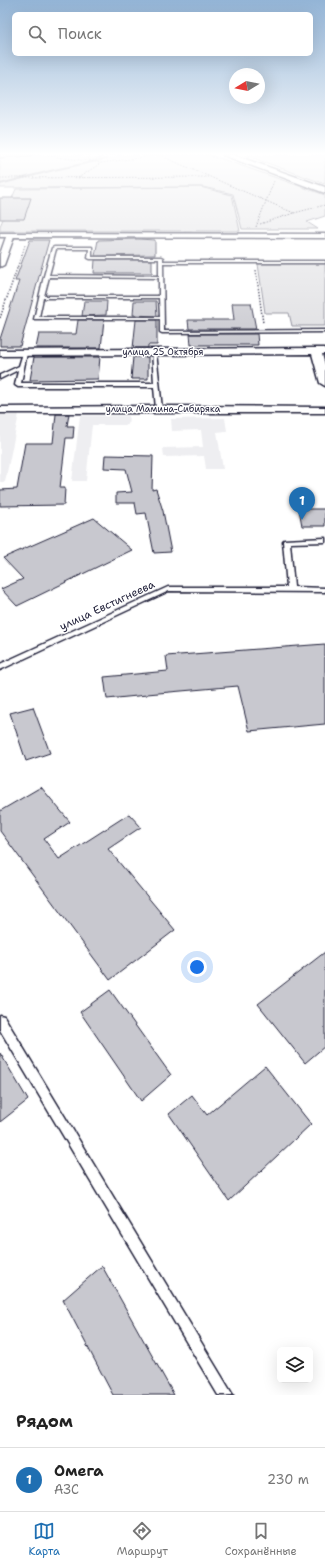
<!DOCTYPE html>
<html lang="ru">
<meta charset="utf-8">
<style>
:root{--surface:#fff;--page:#f2f2f2;--text:#222;--muted:#767676;--line:#e0e0e0;--accent:#1f6fb2}
body{margin:0;font-family:"Shantell Sans",sans-serif;background:var(--page);color:var(--text)}
.controls{position:absolute;right:12px;bottom:12px;display:grid;overflow:hidden;border-radius:6px;box-shadow:0 4px 16px #0002}
.controls button{width:36px;height:36px;display:grid;place-items:center;padding:0;border:0;border-bottom:1px solid var(--line);background:var(--surface);color:var(--text);font:20px sans-serif}
.compass{position:absolute;left:229px;top:68px;width:36px;height:36px;border-radius:50%;background:var(--surface);box-shadow:0 4px 16px #0002;rotate:260deg}
.you{position:absolute;left:197px;top:967px;width:14px;height:14px;margin:-10px;border:3px solid #fff;border-radius:50%;background:#1a73e8;box-shadow:0 0 0 6px #1a73e833}
.badge{display:grid;place-items:center;width:26px;height:26px;border-radius:50%;background:var(--accent);color:#fff;font-size:13px;font-weight:700}
.pin{position:absolute;translate:-50% -33px;filter:drop-shadow(0 1px 2px #0008)}
.pin::after{content:'';position:absolute;top:21px;width:14px;height:12px;background:inherit;clip-path:polygon(0 0,100% 0,50% 100%)}
.list{margin:0;padding:0;list-style:none}
h2{display:flex;justify-content:space-between;align-items:center;height:52px;margin:0;padding:0 16px;font-size:17px}
h2 small{font-size:13px;font-weight:400;color:var(--muted)}
.list li{display:grid;grid-template-columns:26px 1fr auto;gap:12px;align-items:center;box-sizing:border-box;height:64px;padding:0 16px;border-top:1px solid var(--line)}
.list b{display:block;font-size:15px;white-space:nowrap}
.list p{margin:0;font-size:13px;white-space:nowrap;color:var(--muted)}
.list em{font-size:13px;font-style:normal;color:var(--muted)}
.icon{flex:none;width:22px;height:22px;fill:none;stroke:currentColor;stroke-width:2;stroke-linecap:round;stroke-linejoin:round}
.map{position:relative;flex:none;width:325px;height:1395px;overflow:hidden}
.search{position:absolute;background:var(--surface);box-shadow:0 4px 16px #0002;left:12px;right:12px;top:12px;height:44px;display:flex;align-items:center;gap:10px;box-sizing:border-box;padding:0 14px;border-radius:6px;color:var(--muted);font-size:15px}
.sheet{height:116px;background:var(--surface)}
nav{display:flex;justify-content:space-around;align-items:center;box-sizing:border-box;height:56px;border-top:1px solid var(--line);background:var(--surface);font-size:11px;color:var(--muted)}
nav a{display:grid;justify-items:center;gap:2px}
nav .on{color:var(--accent)}
.map>svg:first-child{display:block}
</style>
<div class="map">
<svg width="325" height="1395" viewBox="0 0 325 1395">
<rect width="100%" height="100%" fill="#fff"/>
<filter id="ink" filterUnits="userSpaceOnUse"><feTurbulence type="fractalNoise" baseFrequency=".025" numOctaves="2"/><feDisplacementMap in="SourceGraphic" scale="8" xChannelSelector="R" yChannelSelector="G"/><feConvolveMatrix kernelMatrix="1 2 1 2 8 2 1 2 1" color-interpolation-filters="sRGB"/></filter>
<g filter="url(#ink)">
<path fill="#eeeef1" d="M0 414H19L5 482H0Z
M80 416H129L128 425H92L86 481H72Z
M225 418 227 431 217 432 223 469H206L204 456 164 457 163 448 203 447 201 430 172 431 171 419Z"/>
<path fill="#dfdfe2" stroke="#80808e" d="M0 155H211L325 195V216L307 222 318 229H242L233 194 203 187 0 188Z
M245 155H325V184Z
M200 187 232 195 240 231H0V226L16 189Z
M258 264H325V326H292L289 313H265Z"/>
<g fill="none" stroke-linecap="round" stroke-linejoin="round">
<path stroke="#7a7a88" stroke-width="2" d="M0 184 54 170 106 159"/>
</g>
<path fill="#c8c8cf" stroke="#22223b" d="M0 198H31L24 219H0Z
M138 239 155 240V255L95 256 98 240Z
M30 240H49L20 346H0V339L19 281H15Z
M95 260H152V273H94Z
M84 301H107L106 315 82 316Z
M134 301H156L157 316 133 315Z
M232 303H251L256 329H189L188 320H234Z
M78 320H104L101 348H36L39 334H76Z
M136 320H157V345H148V348H133Z
M190 334H257L258 345H191Z
M34 357H100L98 379 30 380Z
M133 357H148V379H131Z
M56 414H69L67 426H74L73 438H66L60 488H65L64 505 0 506V490L17 489 25 443H53Z
M105 455 153 456 152 490 156 489 163 511 171 552 154 553 146 513 137 514 135 503H116V493L132 492 126 469 104 468Z
M299 509H325V526H302Z
M94 518 132 550 17 606 1 589 23 579 3 558Z
M325 644V724L249 731 238 686 147 694V695L107 699 104 677 168 671 166 656Z
M33 707 50 753 26 761 10 713Z
M41 787 70 822 44 839 59 859 129 814 141 827 108 849 175 930 110 980 0 831V811Z
M325 952V1046L305 1063 258 1004Z
M110 990 171 1075 141 1101 80 1012Z
M0 1053 28 1100 0 1122Z
M265 1066 311 1124 229 1201 169 1114 192 1095 207 1115Z
M102 1266 174 1395H113L63 1300Z"/>
<g fill="none" stroke-linecap="round" stroke-linejoin="round">
<defs>
<path id="service" d="M0 155H31L0 157Z
M54 247H92V257H161L163 258V261H325V263H163L164 331 325 330V332L162 333 160 332V319H34L44 276 52 248ZM56 249H89L88 258 90 259H159V276L49 275ZM49 277 159 278V296H44ZM43 298H159L160 317H39Z
M152 351 156 352 162 409 159 411 156 409 154 387H18L15 385 18 370 0 379V375L19 366 23 353 25 352 27 353 21 383H154Z
M325 538V542L290 543 294 587 325 588V592L169 591 0 670V664L168 587H287L283 541 284 540Z
M0 1015 4 1016 233 1395H218L0 1030Z"/>
<path id="minor" d="M0 233 325 234V238L14 237 4 265 0 267V254L6 237H0Z
M316 348H325V354H322L325 365V386L320 383 312 354 0 356V350Z
M159 406 325 407V413H0V407Z"/>
<path id="tertiary" d="M223 155H234L325 187V193Z"/>
</defs>
<use href="#service" stroke="#22223b" stroke-width="3"/>
<use href="#minor" stroke="#22223b" stroke-width="3"/>
<use href="#tertiary" stroke="#22223b" stroke-width="3"/>
<path stroke="#22223b" stroke-width="1" stroke-dasharray="1.5 1.5" stroke-linecap="butt" d="M39 155 89 161 101 158 102 155
M88 155 89 161 101 163 159 155 294 213 260 224
M206 155 216 158
M0 178 208 177
M78 178 101 163
M294 213 325 205
M256 227 274 181
M22 255 25 245"/>
<path stroke="#22223b" stroke-width="1.5" stroke-dasharray="1.5 1.5" stroke-linecap="butt" d="M256 270 263 323
M0 318 22 254"/>
<use href="#service" fill="#fff" fill-rule="evenodd"/>
<use href="#minor" fill="#fff" fill-rule="evenodd"/>
<use href="#tertiary" fill="#fff" fill-rule="evenodd"/>
</g>
</g>
<linearGradient id="sky" x2="0" y2="1"><stop stop-color="#93b4d6"/><stop offset="0.44" stop-color="#fff"/><stop offset="1" stop-color="#fff" stop-opacity="0"/></linearGradient>
<rect width="325" height="350" fill="url(#sky)"/>
<g text-anchor="middle" stroke-width="3" stroke-linejoin="round" paint-order="stroke">
<g font-size="9" fill="#22223b" stroke="#fff">
<text x="163" y="355">улица 25 Октября</text>
<text x="163" y="412">улица Мамина-Сибиряка</text>
</g>
<g font-size="11" fill="#22223b" stroke="#fff">
<text transform="translate(107 605) rotate(-25)" y="4">улица Евстигнеева</text>
</g>
</g>
</svg>
<div class="controls">
<button><svg class="icon" aria-label="layers" viewBox="0 0 24 24"><path d="M12 4l9 5-9 5-9-5zM3 14l9 5 9-5"/></svg></button>
</div>
<svg class="compass" viewBox="-18 -18 36 36"><path d="M0-13l5 13h-10z" fill="#e53935"/><path d="M0 13l5-13h-10z" fill="#767676"/></svg>
<div class="you"></div>
<div class="pin badge" style="left:302px;top:520px">1</div>
<div class="search"><svg class="icon" aria-label="search" viewBox="0 0 24 24"><circle cx="10" cy="10" r="6"/><path d="M15 15l6 6"/></svg>Поиск</div>
</div>
<section class="sheet">
<h2>Рядом<small></small></h2>
<ul class="list">
<li><span class="badge">1</span><div><b>Омега</b><p>АЗС</p></div><em>230 m</em></li>
</ul>
</section>
<nav>
<a class="on"><svg class="icon" aria-label="map" viewBox="0 0 24 24"><path d="M3 6l6-2 6 2 6-2v14l-6 2-6-2-6 2zM9 4v14M15 6v14"/></svg>Карта</a>
<a><svg class="icon" aria-label="directions" viewBox="0 0 24 24"><path d="M12 3l9 9-9 9-9-9zM9 14v-3h6M13 9l2 2-2 2"/></svg>Маршрут</a>
<a><svg class="icon" aria-label="saved" viewBox="0 0 24 24"><path d="M7 4h10v16l-5-4-5 4z"/></svg>Сохранённые</a>
</nav>
